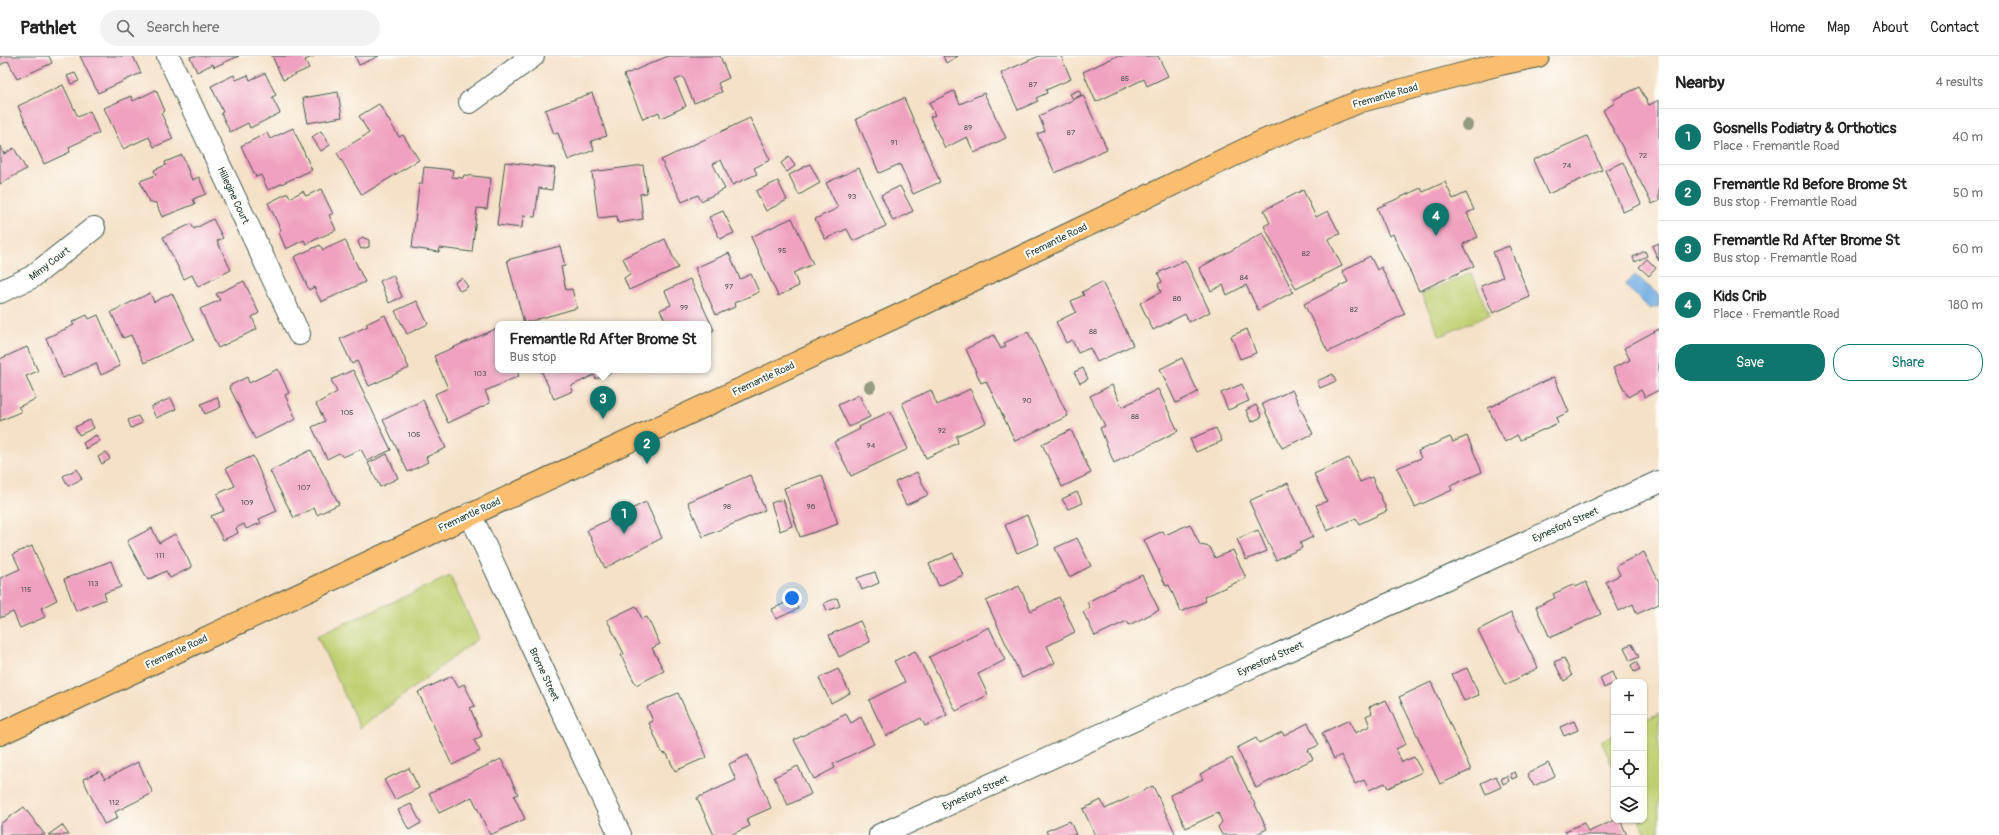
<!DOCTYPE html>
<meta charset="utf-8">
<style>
:root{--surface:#fff;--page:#f2f2f2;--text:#222;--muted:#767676;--line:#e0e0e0;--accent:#0f766e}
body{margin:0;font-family:Pangolin,sans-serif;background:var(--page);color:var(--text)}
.controls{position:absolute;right:12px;bottom:12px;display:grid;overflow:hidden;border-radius:8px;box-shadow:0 1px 3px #0004}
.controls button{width:36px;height:36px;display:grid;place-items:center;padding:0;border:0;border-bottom:1px solid var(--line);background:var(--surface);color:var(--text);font:20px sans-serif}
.you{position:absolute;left:792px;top:542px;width:14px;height:14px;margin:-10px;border:3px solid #fff;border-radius:50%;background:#1a73e8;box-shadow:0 0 0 6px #1a73e833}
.badge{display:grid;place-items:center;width:26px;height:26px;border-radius:50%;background:var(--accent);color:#fff;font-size:13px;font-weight:700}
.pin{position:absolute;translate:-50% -33px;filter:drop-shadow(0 1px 2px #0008)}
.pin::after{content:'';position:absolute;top:21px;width:14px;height:12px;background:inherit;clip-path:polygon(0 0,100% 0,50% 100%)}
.popup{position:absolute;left:495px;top:265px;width:216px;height:52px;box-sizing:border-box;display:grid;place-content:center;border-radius:8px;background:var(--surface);filter:drop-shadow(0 1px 3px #0005);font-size:13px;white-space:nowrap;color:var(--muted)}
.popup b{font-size:15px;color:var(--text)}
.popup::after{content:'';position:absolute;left:50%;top:100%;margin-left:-8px;border:8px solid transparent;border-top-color:var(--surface)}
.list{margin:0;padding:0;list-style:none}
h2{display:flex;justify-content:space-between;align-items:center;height:52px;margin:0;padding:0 16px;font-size:17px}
h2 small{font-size:13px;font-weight:400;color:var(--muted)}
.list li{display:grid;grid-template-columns:26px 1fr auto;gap:12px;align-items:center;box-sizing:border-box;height:56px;padding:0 16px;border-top:1px solid var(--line)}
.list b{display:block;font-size:15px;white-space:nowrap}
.list p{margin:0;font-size:13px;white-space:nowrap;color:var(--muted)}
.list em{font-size:13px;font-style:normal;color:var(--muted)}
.actions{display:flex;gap:8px;padding:12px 16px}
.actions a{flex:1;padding:9px 0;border:1px solid var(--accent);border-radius:16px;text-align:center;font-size:14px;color:var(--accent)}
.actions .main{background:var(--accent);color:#fff}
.icon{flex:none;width:22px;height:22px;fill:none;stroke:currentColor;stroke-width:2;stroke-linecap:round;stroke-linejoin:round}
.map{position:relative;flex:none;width:1659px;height:779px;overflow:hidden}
header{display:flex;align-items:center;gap:24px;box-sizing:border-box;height:56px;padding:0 20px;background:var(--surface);border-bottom:1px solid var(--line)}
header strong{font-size:19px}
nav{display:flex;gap:22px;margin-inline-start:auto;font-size:14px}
.search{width:280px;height:36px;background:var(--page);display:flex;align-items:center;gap:10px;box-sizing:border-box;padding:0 14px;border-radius:22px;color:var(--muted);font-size:15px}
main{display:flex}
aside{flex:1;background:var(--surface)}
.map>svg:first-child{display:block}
</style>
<header>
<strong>Pathlet</strong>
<div class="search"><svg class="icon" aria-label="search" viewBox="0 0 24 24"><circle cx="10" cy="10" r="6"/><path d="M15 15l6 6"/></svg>Search here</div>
<nav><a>Home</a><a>Map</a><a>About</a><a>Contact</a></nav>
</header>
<main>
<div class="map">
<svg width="1659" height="779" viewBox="0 0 1659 779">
<rect width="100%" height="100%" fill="#fdfcf7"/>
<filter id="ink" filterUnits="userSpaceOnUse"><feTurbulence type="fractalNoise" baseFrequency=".025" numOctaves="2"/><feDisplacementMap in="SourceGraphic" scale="8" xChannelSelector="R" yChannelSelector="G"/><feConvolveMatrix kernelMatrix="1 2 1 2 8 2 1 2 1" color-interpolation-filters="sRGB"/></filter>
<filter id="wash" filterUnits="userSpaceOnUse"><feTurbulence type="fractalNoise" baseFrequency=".012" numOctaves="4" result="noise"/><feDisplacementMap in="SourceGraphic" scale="16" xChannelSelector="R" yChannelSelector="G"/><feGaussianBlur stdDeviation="0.9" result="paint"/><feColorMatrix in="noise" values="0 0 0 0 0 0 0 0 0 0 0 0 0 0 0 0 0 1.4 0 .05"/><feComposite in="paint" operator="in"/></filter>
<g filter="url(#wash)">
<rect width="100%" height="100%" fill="#f5e1c8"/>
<path fill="#c0cf71" stroke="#708652" d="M1472 217 1489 259 1440 280 1421 238Z
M450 520 479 582 360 672 317 580Z
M1659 657V779H1647L1639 764H1644V664Z
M1614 679V713L1601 685Z"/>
<path fill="#70abe1" stroke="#48748a" d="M1635 219 1659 239V250L1650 253 1625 229Z"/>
<g id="blocks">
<path fill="#f0a0c0" d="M0 0H49L52 7 17 23 8 5 0 9Z
M80 0H133L141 17 98 37Z
M194 0H239L214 11 213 8 197 16 190 1Z
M272 0H314L305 4 309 12 283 24Z
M355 0H379L359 9Z
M668 0H720L729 22 718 27 722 36 694 47 683 21 675 24 686 50 661 62 659 56 643 63 624 19Z
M943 0H958L946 7Z
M1039 0H1061L1071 23 1046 34 1047 37 1036 42 1038 45 1018 54 1001 17Z
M1117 0H1158L1168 20 1147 30 1144 23 1096 46 1083 16Z
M75 17 79 25 71 28 67 20Z
M265 17 276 39 272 41 280 57 250 72 248 67 230 76 221 57 223 56 211 30 234 19 236 24 248 19 250 24Z
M63 29 78 61 90 55 99 77 69 91 70 96 44 108 18 50Z
M1639 31 1649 49 1659 44V145L1652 148 1603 54 1615 47 1613 44Z
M156 34 165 55 161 57 173 83 154 91 149 81 123 93 104 52 131 40 133 45Z
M1079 34 1081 39 1073 43 1070 38Z
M954 35 960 48 984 37 1006 82 974 97 967 81 945 92 930 61 935 59 929 47Z
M338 36 342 61 308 67 303 42Z
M592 37 607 80 591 85 594 94 568 104 558 77 554 78 545 54Z
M1083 39 1107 93 1055 117 1037 78 1045 75 1039 60Z
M904 42 940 126 913 138 900 108 879 117 856 63Z
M379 48 399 81 403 79 419 104 362 139 337 97 369 77 359 60Z
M750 62 770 104 754 112 757 118 732 129 721 104 713 108 725 133 701 145 698 139 682 146 661 104Z
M293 72 312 114 268 134 261 119 256 121 241 90 267 77 270 83Z
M321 75 330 89 321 95 312 81Z
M1587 80 1602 114 1548 138 1533 104Z
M0 90 4 98 14 92 26 113 0 128Z
M182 99 192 124 199 121 206 138 193 143 195 148 162 161 156 147 149 146 140 125 156 119 154 114 166 109 165 106Z
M789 101 795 110 787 116 781 107Z
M505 106 555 112 552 134 539 132 535 161 523 160 522 172 497 169Z
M1623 106 1641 148 1623 156 1605 114Z
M810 108 820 127 799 139 789 119Z
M643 109 647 137 640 138 643 163 618 167 617 160 598 162 592 116Z
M424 111 453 114 452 121 463 122 464 119 491 122 487 153 477 152 472 196 440 192 439 196 412 192 419 128H422Z
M859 112 886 170 853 185 847 173 825 183 815 163 838 152 826 127Z
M778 125 787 144 766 155 756 135Z
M1445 126 1453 143 1466 137 1474 154 1467 157 1478 181 1463 188 1474 210 1419 235 1393 178 1389 180 1377 152 1421 132 1423 136Z
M900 130 913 155 893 165 881 139Z
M321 133 333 158 329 159 336 174 306 188 304 184 286 193 278 175 281 174 268 147 288 137 290 142 303 135 306 140Z
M1303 134 1316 161 1328 155 1340 178 1328 183 1342 210 1296 233 1264 170 1270 167 1264 154Z
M723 155 734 177 720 183 709 161Z
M792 162 813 208 793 217 799 230 778 240 751 181Z
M213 163 223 182 217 185 231 214 198 231 192 219 184 223 163 181 191 168 194 173Z
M1263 177 1293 236 1258 254 1246 229 1227 239 1223 229 1211 235 1199 212Z
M362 181 369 184V191L361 193 358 186Z
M665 183 678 212 629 234 624 222 630 218 623 202Z
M345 184 365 226 321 246 314 231 309 234 294 201 320 189 323 194Z
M1659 187V205L1652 190Z
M560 190 565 210 561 211 566 234 572 233 577 252 524 267 507 204Z
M1509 190 1530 241 1493 257 1481 230 1503 221 1493 196Z
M1645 195 1647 200 1635 206 1633 201Z
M729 197 740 223 751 218 759 236 734 247 735 251 716 259 695 212Z
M1370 200 1377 214 1381 211 1405 258 1328 296 1304 248 1348 226 1342 215Z
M1647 203 1656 212 1649 220 1639 211Z
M1185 204 1210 256 1189 266 1185 258 1153 274 1140 247 1161 236 1158 228 1162 226 1158 217Z
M393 219 402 241 389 247 380 225Z
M462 222 468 231 460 235 455 226Z
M690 223 714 274 708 277V268H667L660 254 671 249 665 235Z
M244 225 259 257 252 261 257 273 218 292 200 253 220 244 216 238Z
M1102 226 1133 289 1097 306 1090 292 1078 297 1072 284 1066 287 1056 266 1076 256 1071 245 1084 239 1082 236Z
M150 237 154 246 172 237 194 283 144 307 131 279 123 282 111 256Z
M417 245 428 268 407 278 395 255Z
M87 259 89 263 98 259 120 310 101 319 96 307 63 322 46 282 74 269 72 266Z
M385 259 409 312 369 330 357 305 352 308 340 283 368 270 366 268Z
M498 272V314H516L519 320 485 335 490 347 448 367 435 338 448 332 434 300Z
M1247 273 1256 297 1240 303 1231 280Z
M1659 273V334L1645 341 1641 334 1628 341 1613 312 1630 304 1624 292Z
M1028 276 1068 360 1015 385 986 325 981 327 966 293 994 279 1001 293 1006 290 1004 287Z
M27 291 38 315 26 320 36 343 18 351 22 355 0 365V303Z
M1182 302 1198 336 1176 347 1160 313Z
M1083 312 1088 323 1080 327 1074 316Z
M278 313 289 337 285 339 296 363 255 383 229 330 247 321 249 327Z
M353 314 391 394 367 405 361 393 343 401 339 397 327 403 312 371 325 365 316 348 337 336 331 324Z
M541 314H612L613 316 596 323 594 319 571 330 573 335 554 343Z
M1333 318 1336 325 1320 332 1317 325Z
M1554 321 1569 356 1556 362 1558 367 1520 384 1517 379 1505 386 1488 352Z
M1242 328 1249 345 1228 354 1221 337Z
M1112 329 1122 351 1158 333 1178 375 1114 407 1100 372 1105 370 1090 340Z
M970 333 986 367 956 380 958 387 926 402 902 347 931 334 937 349Z
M1292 334 1313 378 1282 392 1262 348Z
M859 339 870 361 849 371 838 349Z
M217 341 221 351 205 358 201 348Z
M171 342 176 353 156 362 151 351Z
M423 344 446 392 426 401 428 406 408 416 383 364Z
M1256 349 1262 361 1251 366 1246 354Z
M890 355 908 393 851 420 834 386 860 373 859 371Z
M138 360 142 367 131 372 128 364Z
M90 364 94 372 79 379 75 371Z
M1216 372 1222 385 1196 396 1190 383Z
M1071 374 1091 417 1062 431 1042 388Z
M96 379 100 385 86 393 83 387Z
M1467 380 1482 416 1450 430 1452 434 1415 451 1397 412 1421 402 1418 395 1450 381 1453 386Z
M311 394 339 448 317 459 314 452 294 462 270 415Z
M106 396 110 403 102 408 98 401Z
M387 398 398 422 380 431 368 407Z
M253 400 277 455 259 463 261 467 246 473 244 468 236 472 238 477 223 484 211 460 224 455 217 438 235 430 226 412Z
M1349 402 1360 426 1372 421 1387 455 1359 468 1356 462 1327 475 1316 449 1327 445 1314 418Z
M77 413 82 423 68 430 63 420Z
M917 416 928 439 906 449 895 426Z
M750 419 765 454 703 481 688 446Z
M822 419 838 468 800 481 784 432Z
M1288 427 1313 481 1300 487 1302 492 1276 504 1249 445Z
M1077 436 1083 447 1068 453 1062 443Z
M783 443 792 470 780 475 771 447Z
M646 446 662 482 605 512 587 474Z
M1027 459 1039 488 1017 497 1005 469Z
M1190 468 1200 489 1210 491 1215 502 1233 494 1246 522 1204 541 1206 545 1181 556 1169 529 1166 530 1144 484 1163 475 1165 479Z
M152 472 159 487 175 478 192 511 170 522 166 515 148 524 127 485Z
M1258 474 1267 495 1246 504 1237 483Z
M1077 482 1091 510 1069 521 1055 492Z
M32 490 57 544 41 552 45 561 20 572 13 556 0 562V522L20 513 13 498Z
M1644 496 1659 526V548L1637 558 1633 548 1619 555 1606 526 1620 519 1616 510Z
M953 497 963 519 939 530 929 508Z
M111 505 121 531 104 537 106 543 76 555 64 523Z
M875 516 879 527 862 534 857 522Z
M1142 519 1159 554 1129 569 1127 565 1095 580 1083 556 1090 552 1087 546Z
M1586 526 1601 558 1550 582 1536 551 1555 542 1553 538 1575 528 1576 531Z
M1019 530 1031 555 1059 541 1075 576 1047 590 1055 607 1022 622 986 545Z
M837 542 840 550 827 555 824 547Z
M794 543 798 553 776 563 772 553Z
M636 550 642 563 647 561 660 588 652 592 664 615 636 629 621 599 624 598 607 564Z
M1511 557 1538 612 1505 629 1478 574Z
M860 565 870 586 839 601 829 579Z
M989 571 1005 604 978 618 988 639 956 655 929 601Z
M1632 588 1639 601 1630 605 1624 591Z
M915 595 947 659 925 670 921 662 886 680 869 644 905 626 894 605Z
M1564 602 1572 620 1564 625 1554 606Z
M1636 606 1640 613 1634 616 1631 609Z
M1467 612 1479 639 1464 645 1452 618Z
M838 613 850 637 831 647 819 622Z
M1612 616 1616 626 1604 632 1600 622Z
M452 620 458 631 464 628 475 650 470 652 482 680 474 684 480 695 452 709 418 636Z
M1431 626 1471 714 1440 728 1399 641Z
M678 637 707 701 675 715 667 698 662 697 649 667 653 665 647 651Z
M1386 644 1406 688 1396 693 1402 706 1414 701 1422 716 1388 732 1385 727 1369 734 1364 724 1355 728 1341 699 1334 703 1322 677 1349 664 1355 677 1370 670 1366 660 1372 657 1369 651Z
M846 658 851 667 861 661 874 688 833 708 835 712 814 723 794 684Z
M1574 665 1578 674 1564 680 1560 671Z
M1308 667 1319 689 1308 694 1313 703 1256 732 1237 692 1256 682 1259 687 1282 676 1284 679Z
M748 699 771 752 746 763 750 770 730 779H714L697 742 736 724 729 708Z
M1232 702 1267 773 1254 779H1222L1218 771 1222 766 1218 757 1186 772 1170 739 1203 723 1200 718Z
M501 703 518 738 514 740 525 763 490 779 472 741 439 757 429 737Z
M138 706 153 737 115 756 118 762 104 768 83 723 100 715 105 723Z
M1548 707 1555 720 1534 730 1527 718Z
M798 710 811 738 788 749 774 721Z
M409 712 419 732 395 744 384 724Z
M1515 716 1517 721 1512 723 1510 718Z
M1496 720 1501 731 1486 738 1481 727Z
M1507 720 1509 725 1503 728 1501 722Z
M1153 730 1176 779H1095L1083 753 1101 744 1105 753Z
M411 748 421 767 409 774 398 754Z
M24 751 45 779H0V768Z
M1615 764H1620L1627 779H1567L1565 775 1584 767 1588 776Z
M1070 765 1076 779H1048L1046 775Z
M62 769 69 779H48Z"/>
</g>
</g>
<g filter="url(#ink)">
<use href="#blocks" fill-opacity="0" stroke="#3f564a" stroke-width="1"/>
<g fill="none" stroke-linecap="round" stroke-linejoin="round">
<defs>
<path id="minor" d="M168 0 299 278
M470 46 533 0
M0 236 32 221 94 172
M470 458 620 779
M880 779 1659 426"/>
<path id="major" d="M0 678 917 251 1261 86 1361 45 1500 8 1538 0"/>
</defs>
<use href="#minor" stroke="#3f564a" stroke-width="24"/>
<use href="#major" stroke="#3f564a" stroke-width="24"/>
<use href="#minor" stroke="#fff" stroke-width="22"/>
<use href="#major" stroke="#fbbd6e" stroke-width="22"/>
</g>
<g fill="#959b7f">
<circle cx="1467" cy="69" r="6"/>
<circle cx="870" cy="331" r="6"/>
</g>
</g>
<g text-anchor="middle" stroke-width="4" stroke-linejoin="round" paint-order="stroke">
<g font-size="8" fill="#535657">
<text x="1125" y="25">85</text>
<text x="1033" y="31">87</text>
<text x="968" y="74">89</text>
<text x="1071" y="79">87</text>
<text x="894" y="89">91</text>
<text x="1643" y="102">72</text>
<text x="1567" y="112">74</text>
<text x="852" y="143">93</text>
<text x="782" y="197">95</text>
<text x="1306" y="200">82</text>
<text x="1244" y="224">84</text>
<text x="729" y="233">97</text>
<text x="1177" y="245">86</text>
<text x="684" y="254">99</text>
<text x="1354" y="256">82</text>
<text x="1093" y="278">88</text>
<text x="480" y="320">103</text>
<text x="1027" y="347">90</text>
<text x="347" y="359">105</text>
<text x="1135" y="363">88</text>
<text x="942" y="377">92</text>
<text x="414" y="381">105</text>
<text x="871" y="392">94</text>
<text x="304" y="434">107</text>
<text x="247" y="449">109</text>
<text x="727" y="453">98</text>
<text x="811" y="453">96</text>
<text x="160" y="502">111</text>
<text x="93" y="530">113</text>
<text x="26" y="536">115</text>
<text x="114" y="749">112</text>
</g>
<g font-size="10" fill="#1f3d34" stroke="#fdfcf7">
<text transform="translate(1385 39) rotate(-16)" y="4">Fremantle Road</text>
<text transform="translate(234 139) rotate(65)" y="4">Hillegine Court</text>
<text transform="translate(1056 184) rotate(-26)" y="4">Fremantle Road</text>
<text transform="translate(49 207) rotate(-37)" y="4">Mimy Court</text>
<text transform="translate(763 322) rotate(-25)" y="4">Fremantle Road</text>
<text transform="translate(469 458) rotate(-25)" y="4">Fremantle Road</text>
<text transform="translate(1565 468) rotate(-24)" y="4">Eynesford Street</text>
<text transform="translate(176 595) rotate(-25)" y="4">Fremantle Road</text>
<text transform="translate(1270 602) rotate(-24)" y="4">Eynesford Street</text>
<text transform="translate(545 618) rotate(65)" y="4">Brome Street</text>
<text transform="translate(975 736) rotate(-24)" y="4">Eynesford Street</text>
</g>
</g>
</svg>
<div class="controls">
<button>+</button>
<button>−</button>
<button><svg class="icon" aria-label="locate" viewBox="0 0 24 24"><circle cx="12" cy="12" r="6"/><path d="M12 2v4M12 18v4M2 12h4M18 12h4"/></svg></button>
<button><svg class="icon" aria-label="layers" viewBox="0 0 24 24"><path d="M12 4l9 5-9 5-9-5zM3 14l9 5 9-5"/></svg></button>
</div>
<div class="you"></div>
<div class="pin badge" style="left:624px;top:478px">1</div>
<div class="pin badge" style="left:647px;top:408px">2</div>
<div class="pin badge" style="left:603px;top:363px">3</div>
<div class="popup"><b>Fremantle Rd After Brome St</b>Bus stop</div>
<div class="pin badge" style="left:1436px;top:180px">4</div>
</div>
<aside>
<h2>Nearby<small>4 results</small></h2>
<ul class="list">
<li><span class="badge">1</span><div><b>Gosnells Podiatry &amp; Orthotics</b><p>Place · Fremantle Road</p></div><em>40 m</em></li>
<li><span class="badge">2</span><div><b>Fremantle Rd Before Brome St</b><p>Bus stop · Fremantle Road</p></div><em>50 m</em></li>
<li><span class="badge">3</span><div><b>Fremantle Rd After Brome St</b><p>Bus stop · Fremantle Road</p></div><em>60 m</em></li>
<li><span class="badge">4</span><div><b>Kids Crib</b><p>Place · Fremantle Road</p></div><em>180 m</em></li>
</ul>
<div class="actions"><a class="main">Save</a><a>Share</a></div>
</aside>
</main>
